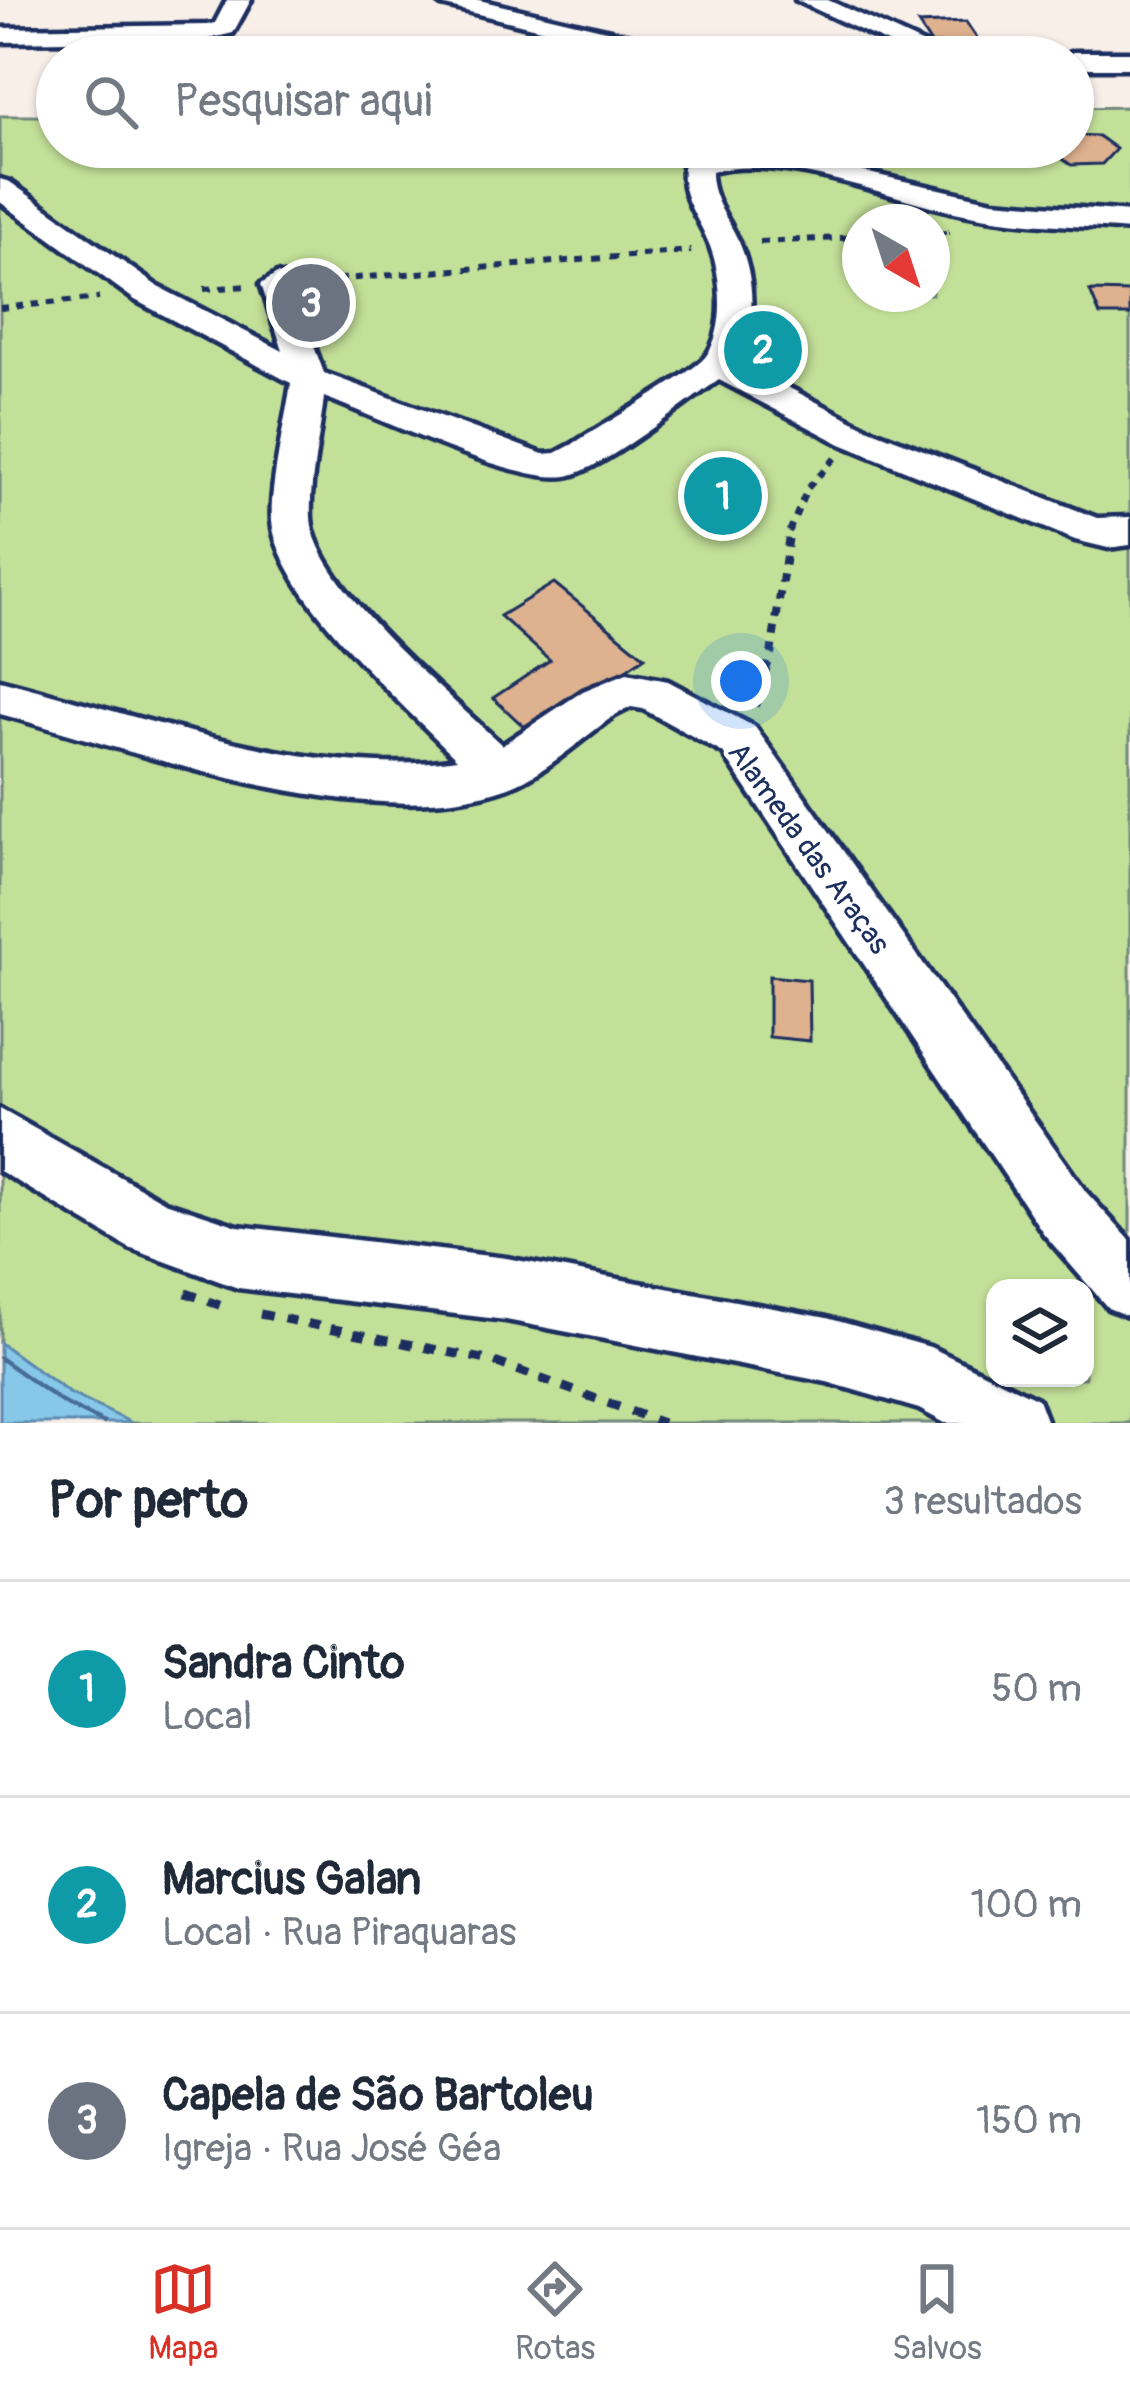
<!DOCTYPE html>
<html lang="pt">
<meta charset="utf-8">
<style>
:root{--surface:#fff;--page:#f2f2f3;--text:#1f2937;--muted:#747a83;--line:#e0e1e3;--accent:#d93025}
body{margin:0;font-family:Pangolin,sans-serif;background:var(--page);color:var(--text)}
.controls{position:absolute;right:36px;bottom:36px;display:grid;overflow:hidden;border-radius:24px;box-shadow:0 3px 9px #0004}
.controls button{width:108px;height:108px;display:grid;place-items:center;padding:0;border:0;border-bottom:3px solid var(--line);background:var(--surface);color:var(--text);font:60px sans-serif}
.compass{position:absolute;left:842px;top:204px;width:108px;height:108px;border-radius:50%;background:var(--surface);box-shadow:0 3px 9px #0004;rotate:141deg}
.you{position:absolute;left:741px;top:681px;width:42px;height:42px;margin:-30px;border:9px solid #fff;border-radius:50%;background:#1a73e8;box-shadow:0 0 0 18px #1a73e833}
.badge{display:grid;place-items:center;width:78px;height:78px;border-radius:50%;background:var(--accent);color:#fff;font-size:39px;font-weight:700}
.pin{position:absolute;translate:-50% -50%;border:6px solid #fff;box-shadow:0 3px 12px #0006}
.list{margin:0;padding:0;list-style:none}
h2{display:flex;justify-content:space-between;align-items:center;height:156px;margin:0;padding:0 48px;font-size:51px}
h2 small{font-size:39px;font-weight:400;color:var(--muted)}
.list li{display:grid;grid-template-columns:78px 1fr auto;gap:36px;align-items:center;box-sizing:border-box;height:216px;padding:0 48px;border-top:3px solid var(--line)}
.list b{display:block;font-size:45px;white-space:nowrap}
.list p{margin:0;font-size:39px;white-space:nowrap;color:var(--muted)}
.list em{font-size:39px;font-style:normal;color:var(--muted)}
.icon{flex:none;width:66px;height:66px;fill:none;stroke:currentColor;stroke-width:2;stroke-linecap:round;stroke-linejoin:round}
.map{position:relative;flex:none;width:1130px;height:1423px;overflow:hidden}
.search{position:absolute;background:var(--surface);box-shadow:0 3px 9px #0004;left:36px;right:36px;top:36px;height:132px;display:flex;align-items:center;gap:30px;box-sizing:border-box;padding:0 42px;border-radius:66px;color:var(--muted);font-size:45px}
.sheet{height:804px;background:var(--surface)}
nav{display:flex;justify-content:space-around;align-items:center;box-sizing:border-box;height:168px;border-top:3px solid var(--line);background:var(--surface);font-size:33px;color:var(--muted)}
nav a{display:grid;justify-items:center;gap:6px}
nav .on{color:var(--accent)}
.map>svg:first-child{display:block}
</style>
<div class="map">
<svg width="1130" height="1423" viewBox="0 0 1130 1423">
<rect width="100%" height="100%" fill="#f8efe9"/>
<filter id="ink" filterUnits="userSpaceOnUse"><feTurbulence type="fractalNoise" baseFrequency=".00833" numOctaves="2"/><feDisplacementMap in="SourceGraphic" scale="24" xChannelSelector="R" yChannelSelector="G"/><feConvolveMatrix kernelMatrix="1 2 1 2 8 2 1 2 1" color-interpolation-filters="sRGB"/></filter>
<g filter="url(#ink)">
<path fill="#c3e098" stroke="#6f887b" stroke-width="3" fill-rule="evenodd" d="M1130 107V1423H132L69 1393 0 1343V116H57V147H1073V108ZM860 222H932V294H860ZM995 1288H1085V1378H995Z"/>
<path fill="#87c7e8" stroke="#5c8ab1" stroke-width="3" d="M0 1343 69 1393 132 1423H0Z"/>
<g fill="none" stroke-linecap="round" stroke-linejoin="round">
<path stroke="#466c95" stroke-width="4.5" d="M0 1358 63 1403 104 1423"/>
</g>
<path fill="#deb18f" stroke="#1b2f5e" stroke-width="3" d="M966 22 980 43 931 44 918 24Z
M1073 135 1098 136 1116 149 1102 164 1071 165 1050 150 1073 147Z
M1090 291 1130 292V315H1100Z
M325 295 326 308 297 310V297Z
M554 583 645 657 532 734 493 698 550 660 500 616Z
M769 976 809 980 810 1041 769 1037Z"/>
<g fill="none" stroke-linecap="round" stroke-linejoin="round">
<defs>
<path id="minor" d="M227 0H251L233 33 208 39 0 42V28L208 25 215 23Z
M437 0H479L665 44 711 49 724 57H655L441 5Z
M796 0H828L952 57H918Z
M1073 52H1130V68H1073V57H1062Z
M725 152 798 157 993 201 1130 212V230C1075 225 1019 225 964 214 889 199 787 153 711 172 711 200 728 217 739 242 755 278 757 326 737 361L867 428 1097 518 1130 517V545L1108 548 1075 540 841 444 719 380C682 405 610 464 571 475 525 488 375 416 324 397 320 436 309 480 311 518 315 586 453 698 502 745L583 691 627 673 668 681 755 727 1086 1192 1130 1240V1317L1108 1308 1044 1234 723 753 643 709 631 707 615 715C582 738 546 773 509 787 370 838 140 752 0 714V680C137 715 317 781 457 759 405 706 279 596 272 521 269 491 286 417 291 383L135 300 0 202V179L10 182 157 286 283 351 261 284 277 274 288 277 324 373 543 454 556 453 573 444C598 427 693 374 706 356 727 328 721 275 710 246 699 217 680 199 683 167L687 161Z
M0 1109 165 1202 238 1226 506 1258 827 1318 930 1347 1038 1399 1047 1423H945L919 1409 827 1382 506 1320 238 1288 129 1248 0 1171Z"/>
</defs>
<use href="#minor" stroke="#1b2f5e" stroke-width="9"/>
<path stroke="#1b2f5e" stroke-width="4.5" stroke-dasharray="6 6" stroke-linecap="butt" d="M940 233 949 232"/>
<path stroke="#1b2f5e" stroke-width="6" stroke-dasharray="8 8" stroke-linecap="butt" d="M932 233 949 232
M760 242 860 237
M306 282 691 251
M204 289 249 286
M0 308 99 298
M789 532 807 489 835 458"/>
<path stroke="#1b2f5e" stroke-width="8" stroke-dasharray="9 9" stroke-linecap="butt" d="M755 706 771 654 790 529"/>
<path stroke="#1b2f5e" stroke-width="9" stroke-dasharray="12 12" stroke-linecap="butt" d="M186 1293 222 1306
M260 1314 492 1361 663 1423"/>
<use href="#minor" fill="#fff" fill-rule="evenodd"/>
</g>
</g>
<g text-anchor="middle" stroke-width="9" stroke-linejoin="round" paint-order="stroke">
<g font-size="30" fill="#1b2f5e" stroke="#fff">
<text transform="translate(809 848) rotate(54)" y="10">Alameda das Araças</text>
</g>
</g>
</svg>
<div class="controls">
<button><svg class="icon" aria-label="layers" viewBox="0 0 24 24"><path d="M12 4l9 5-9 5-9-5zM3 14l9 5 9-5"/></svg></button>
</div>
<svg class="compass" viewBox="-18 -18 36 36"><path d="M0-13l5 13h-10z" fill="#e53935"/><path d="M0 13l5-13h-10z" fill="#747a83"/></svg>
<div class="you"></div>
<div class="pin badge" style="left:723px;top:496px;background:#0f9aa8">1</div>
<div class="pin badge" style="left:763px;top:350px;background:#0f9aa8">2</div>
<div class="pin badge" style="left:311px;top:303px;background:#6b7280">3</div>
<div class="search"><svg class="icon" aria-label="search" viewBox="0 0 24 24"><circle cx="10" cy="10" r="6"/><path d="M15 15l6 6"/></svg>Pesquisar aqui</div>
</div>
<section class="sheet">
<h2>Por perto<small>3 resultados</small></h2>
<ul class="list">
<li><span class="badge" style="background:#0f9aa8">1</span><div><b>Sandra Cinto</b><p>Local</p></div><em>50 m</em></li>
<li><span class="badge" style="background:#0f9aa8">2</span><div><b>Marcius Galan</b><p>Local · Rua Piraquaras</p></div><em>100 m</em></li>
<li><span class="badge" style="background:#6b7280">3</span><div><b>Capela de São Bartoleu</b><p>Igreja · Rua José Géa</p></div><em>150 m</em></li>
</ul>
</section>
<nav>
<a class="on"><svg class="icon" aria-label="map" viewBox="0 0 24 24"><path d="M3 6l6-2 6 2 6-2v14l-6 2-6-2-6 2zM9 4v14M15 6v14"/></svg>Mapa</a>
<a><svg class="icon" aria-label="directions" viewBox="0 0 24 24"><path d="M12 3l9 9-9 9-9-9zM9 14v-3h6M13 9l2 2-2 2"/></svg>Rotas</a>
<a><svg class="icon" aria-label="saved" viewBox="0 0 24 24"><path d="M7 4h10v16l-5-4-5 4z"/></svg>Salvos</a>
</nav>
